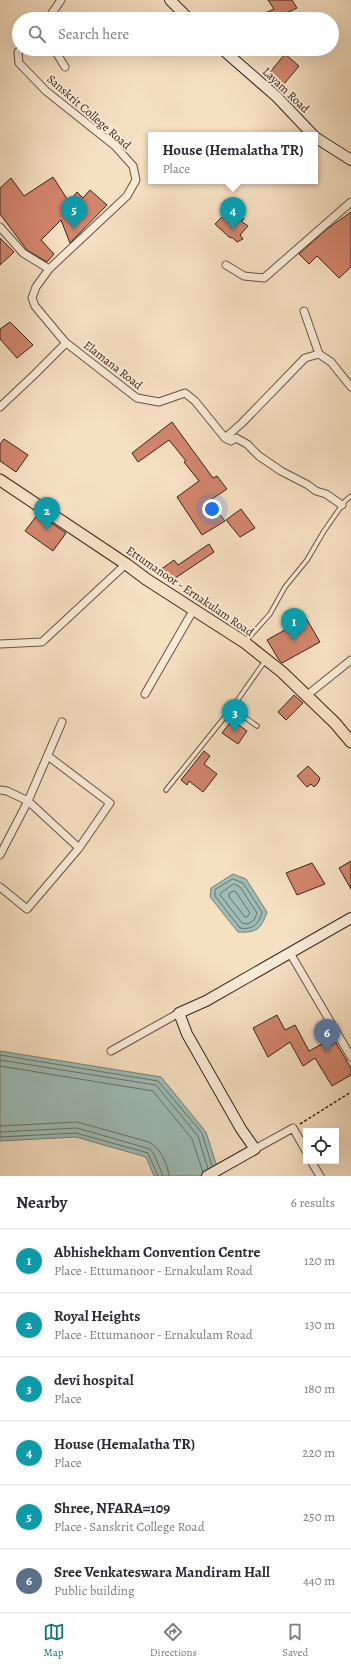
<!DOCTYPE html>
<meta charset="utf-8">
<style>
:root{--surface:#fff;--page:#f7f7f7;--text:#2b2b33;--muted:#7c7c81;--line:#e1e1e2;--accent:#0f766e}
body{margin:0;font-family:Alegreya,serif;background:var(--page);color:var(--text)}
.controls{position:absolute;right:12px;bottom:12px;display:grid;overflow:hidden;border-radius:0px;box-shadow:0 4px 16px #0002}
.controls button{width:36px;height:36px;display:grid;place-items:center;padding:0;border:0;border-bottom:1px solid var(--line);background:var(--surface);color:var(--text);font:20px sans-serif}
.you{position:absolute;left:212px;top:509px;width:14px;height:14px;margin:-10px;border:3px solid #fff;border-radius:50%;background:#1a73e8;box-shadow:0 0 0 6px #1a73e833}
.badge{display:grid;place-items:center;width:26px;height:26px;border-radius:50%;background:var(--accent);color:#fff;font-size:13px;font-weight:700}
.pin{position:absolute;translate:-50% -33px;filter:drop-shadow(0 1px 2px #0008)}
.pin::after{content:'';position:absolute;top:21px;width:14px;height:12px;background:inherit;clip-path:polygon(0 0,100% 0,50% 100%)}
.popup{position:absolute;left:148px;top:132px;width:170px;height:52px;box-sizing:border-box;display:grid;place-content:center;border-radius:0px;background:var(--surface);filter:drop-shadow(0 1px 3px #0005);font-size:13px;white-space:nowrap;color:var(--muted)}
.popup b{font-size:15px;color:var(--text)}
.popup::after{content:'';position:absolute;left:50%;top:100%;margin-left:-8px;border:8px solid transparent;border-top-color:var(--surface)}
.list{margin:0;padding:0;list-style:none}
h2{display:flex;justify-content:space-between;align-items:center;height:52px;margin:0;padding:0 16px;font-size:17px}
h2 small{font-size:13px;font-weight:400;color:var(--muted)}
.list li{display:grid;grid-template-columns:26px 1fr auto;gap:12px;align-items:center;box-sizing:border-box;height:64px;padding:0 16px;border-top:1px solid var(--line)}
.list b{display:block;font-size:15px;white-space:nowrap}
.list p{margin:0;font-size:13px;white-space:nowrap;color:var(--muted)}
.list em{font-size:13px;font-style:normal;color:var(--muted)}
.icon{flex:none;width:22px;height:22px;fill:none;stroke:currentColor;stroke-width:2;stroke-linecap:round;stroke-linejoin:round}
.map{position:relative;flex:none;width:351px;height:1176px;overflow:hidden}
.search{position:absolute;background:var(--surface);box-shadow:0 4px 16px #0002;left:12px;right:12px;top:12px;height:44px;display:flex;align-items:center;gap:10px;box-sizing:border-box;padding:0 14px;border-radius:22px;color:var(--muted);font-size:15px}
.sheet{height:436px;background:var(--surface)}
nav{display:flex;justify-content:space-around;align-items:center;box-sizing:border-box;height:56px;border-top:1px solid var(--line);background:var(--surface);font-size:11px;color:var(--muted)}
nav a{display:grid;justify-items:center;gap:2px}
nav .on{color:var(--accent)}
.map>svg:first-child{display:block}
</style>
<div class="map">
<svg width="351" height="1176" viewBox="0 0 351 1176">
<rect width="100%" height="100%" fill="#f6e0c2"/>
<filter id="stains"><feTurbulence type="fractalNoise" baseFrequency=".005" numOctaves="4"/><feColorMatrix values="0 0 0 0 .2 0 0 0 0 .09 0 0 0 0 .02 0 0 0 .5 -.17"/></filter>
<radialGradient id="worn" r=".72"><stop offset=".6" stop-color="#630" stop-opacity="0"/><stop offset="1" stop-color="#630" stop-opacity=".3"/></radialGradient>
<path fill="#9dbdb6" stroke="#757f76" d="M233 874 246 879 267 912C261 929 257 933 238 932L210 897 211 888Z
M0 1051 161 1077 206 1132 220 1176H154L146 1157 76 1137 0 1141Z"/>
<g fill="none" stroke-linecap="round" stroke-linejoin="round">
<path stroke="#6a7066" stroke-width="1" d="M233 879 243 883 262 912C259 925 252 930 240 928L215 896V890Z
M234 884 240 887 257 913 254 920 248 924 242 923 220 895 221 893Z
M234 891 236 892 250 913 247 917H245L229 897V894Z
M0 1055 158 1081 202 1133 212 1166
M0 1060 156 1085 198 1136 208 1169
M0 1066 153 1091 192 1139 203 1172
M0 1126 77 1122 149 1142C160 1147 168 1165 169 1176
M0 1132 77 1128 150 1149 154 1154 163 1176
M0 1137 76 1133 148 1153 158 1176"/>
</g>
<path fill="#d2866c" stroke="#382217" d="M268 0H292L297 8 274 19H252L274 9Z
M285 54 299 66 284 84 270 72Z
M53 177 69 202 77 192 83 198 90 190 107 205 70 243 61 220 41 240 54 254 47 262 27 250 0 214V188L11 178 24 196Z
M232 210 244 219 241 221 248 226 240 235 243 239 237 242 233 238 229 237 215 224 226 213 227 215Z
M351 212V267L339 278 317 256 309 264 299 254 327 229Z
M0 238 14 252 0 265Z
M10 322 33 345 17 358 0 339V329Z
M172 422 213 478 217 476 227 489 209 501 225 521 202 535 177 497 199 481 184 462 186 461 169 440 138 462 132 453Z
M4 439 28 455 16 472 0 461V444Z
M241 509 255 528 240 537 226 520Z
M38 514 66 533 53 551 25 531Z
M209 544 214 552 168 583 160 570 174 560 178 565Z
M306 618 320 642 282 663 279 660 267 640Z
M294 695 303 703 286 720 278 712Z
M232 720 247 731 238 744 222 733Z
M204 751 210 756 204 764 217 774 203 792 189 781 187 785 181 780Z
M308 766 320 778 318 783 314 787 311 784 307 787 297 776Z
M351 861V889L339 868Z
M312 863 325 884 297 895 286 873Z
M277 1015 285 1030 295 1025 309 1051 333 1038 351 1068V1075L332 1086 315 1058 303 1066 290 1042 268 1057 253 1028Z"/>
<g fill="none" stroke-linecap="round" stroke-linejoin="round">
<defs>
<path id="lane" d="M245 642 270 614 285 587 307 560 324 531 345 501 351 496
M232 708 257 726
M166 790 232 708 265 661"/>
<path id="street" d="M48 19 61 0
M54 49 65 67
M0 227 23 253 49 269
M226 265 244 276 264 278 351 202
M304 311 319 354
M65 342 137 398 159 402 185 393 195 401 225 438 231 441 236 438 247 444 259 456 281 471 308 485 316 491 326 494 342 505
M0 407 35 374 64 345 65 342 35 306 32 298 36 287 49 269 127 196 136 180 133 166 115 146 46 91 19 63 18 52 21 49
M225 438 242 423 305 358 319 354 331 362 351 387
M0 644 42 642 126 564
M145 694 194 609
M306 696 351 660
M48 756 110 803 79 848
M0 790 7 791 28 801 62 722
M0 855 28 801 79 848 27 909 0 887
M290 953 351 1057
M111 1051 179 1013
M255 1149 293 1128 306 1151
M311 1161 320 1176"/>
<path id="secondary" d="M170 0 189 19
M222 49 277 97 313 135
M315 137 351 160
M207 1176 255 1149 241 1129 187 1034 179 1013 206 1001 351 918"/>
<path id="primary" d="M0 480 126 564 146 579 244 642 282 672 335 723 351 742"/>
</defs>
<use href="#lane" stroke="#685242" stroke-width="5.5"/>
<use href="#street" stroke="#685242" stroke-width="9"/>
<use href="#secondary" stroke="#382217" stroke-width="12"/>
<use href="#primary" stroke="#382217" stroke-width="13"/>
<path stroke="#382217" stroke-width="1.5" stroke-dasharray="3 2" stroke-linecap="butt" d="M300 1124 351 1092"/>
<use href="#lane" stroke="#f9ebd7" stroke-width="3.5"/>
<use href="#street" stroke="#f9ebd7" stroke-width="7"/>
<use href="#secondary" stroke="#f9ebd7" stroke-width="10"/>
<use href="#primary" stroke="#f6e0c2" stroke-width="11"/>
</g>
<g text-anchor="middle" stroke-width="4" stroke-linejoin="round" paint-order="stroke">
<g font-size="12" fill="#382217" stroke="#f9ebd7">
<text transform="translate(286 90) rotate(44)" y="4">Layam Road</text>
<text transform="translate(89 112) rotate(41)" y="4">Sanskrit College Road</text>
<text transform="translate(113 365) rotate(38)" y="4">Elamana Road</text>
<text transform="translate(190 591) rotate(34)" y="4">Ettumanoor - Ernakulam Road</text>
</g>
</g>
<rect width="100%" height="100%" filter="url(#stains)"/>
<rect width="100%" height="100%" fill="url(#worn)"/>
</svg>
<div class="controls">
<button><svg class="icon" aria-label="locate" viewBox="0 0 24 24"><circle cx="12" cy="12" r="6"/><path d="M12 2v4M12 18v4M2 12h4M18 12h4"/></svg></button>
</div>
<div class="you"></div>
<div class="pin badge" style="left:294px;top:641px;background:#0f9aa8">1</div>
<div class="pin badge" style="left:47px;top:530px;background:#0f9aa8">2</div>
<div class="pin badge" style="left:235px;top:732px;background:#0f9aa8">3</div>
<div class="pin badge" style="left:233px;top:230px;background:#0f9aa8">4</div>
<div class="popup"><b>House (Hemalatha TR)</b>Place</div>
<div class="pin badge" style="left:74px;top:229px;background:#0f9aa8">5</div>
<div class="pin badge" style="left:327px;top:1052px;background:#5c6f8a">6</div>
<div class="search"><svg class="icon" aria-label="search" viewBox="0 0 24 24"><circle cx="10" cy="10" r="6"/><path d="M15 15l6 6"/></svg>Search here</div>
</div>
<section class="sheet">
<h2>Nearby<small>6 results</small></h2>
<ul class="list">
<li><span class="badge" style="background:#0f9aa8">1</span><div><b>Abhishekham Convention Centre</b><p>Place · Ettumanoor - Ernakulam Road</p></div><em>120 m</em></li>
<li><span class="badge" style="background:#0f9aa8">2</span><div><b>Royal Heights</b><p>Place · Ettumanoor - Ernakulam Road</p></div><em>130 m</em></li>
<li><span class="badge" style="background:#0f9aa8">3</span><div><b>devi hospital</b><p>Place</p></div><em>180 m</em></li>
<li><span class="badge" style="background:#0f9aa8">4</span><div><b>House (Hemalatha TR)</b><p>Place</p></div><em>220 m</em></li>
<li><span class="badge" style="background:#0f9aa8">5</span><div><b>Shree, NFARA=109</b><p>Place · Sanskrit College Road</p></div><em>250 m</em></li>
<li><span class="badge" style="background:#5c6f8a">6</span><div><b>Sree Venkateswara Mandiram Hall</b><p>Public building</p></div><em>440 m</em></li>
</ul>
</section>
<nav>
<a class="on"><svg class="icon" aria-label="map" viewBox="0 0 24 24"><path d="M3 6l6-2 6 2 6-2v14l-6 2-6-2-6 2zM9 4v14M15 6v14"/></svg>Map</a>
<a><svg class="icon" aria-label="directions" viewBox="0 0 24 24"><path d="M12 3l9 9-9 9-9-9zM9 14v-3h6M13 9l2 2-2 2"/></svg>Directions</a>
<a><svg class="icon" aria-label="saved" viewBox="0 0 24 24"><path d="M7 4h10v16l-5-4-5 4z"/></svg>Saved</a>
</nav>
